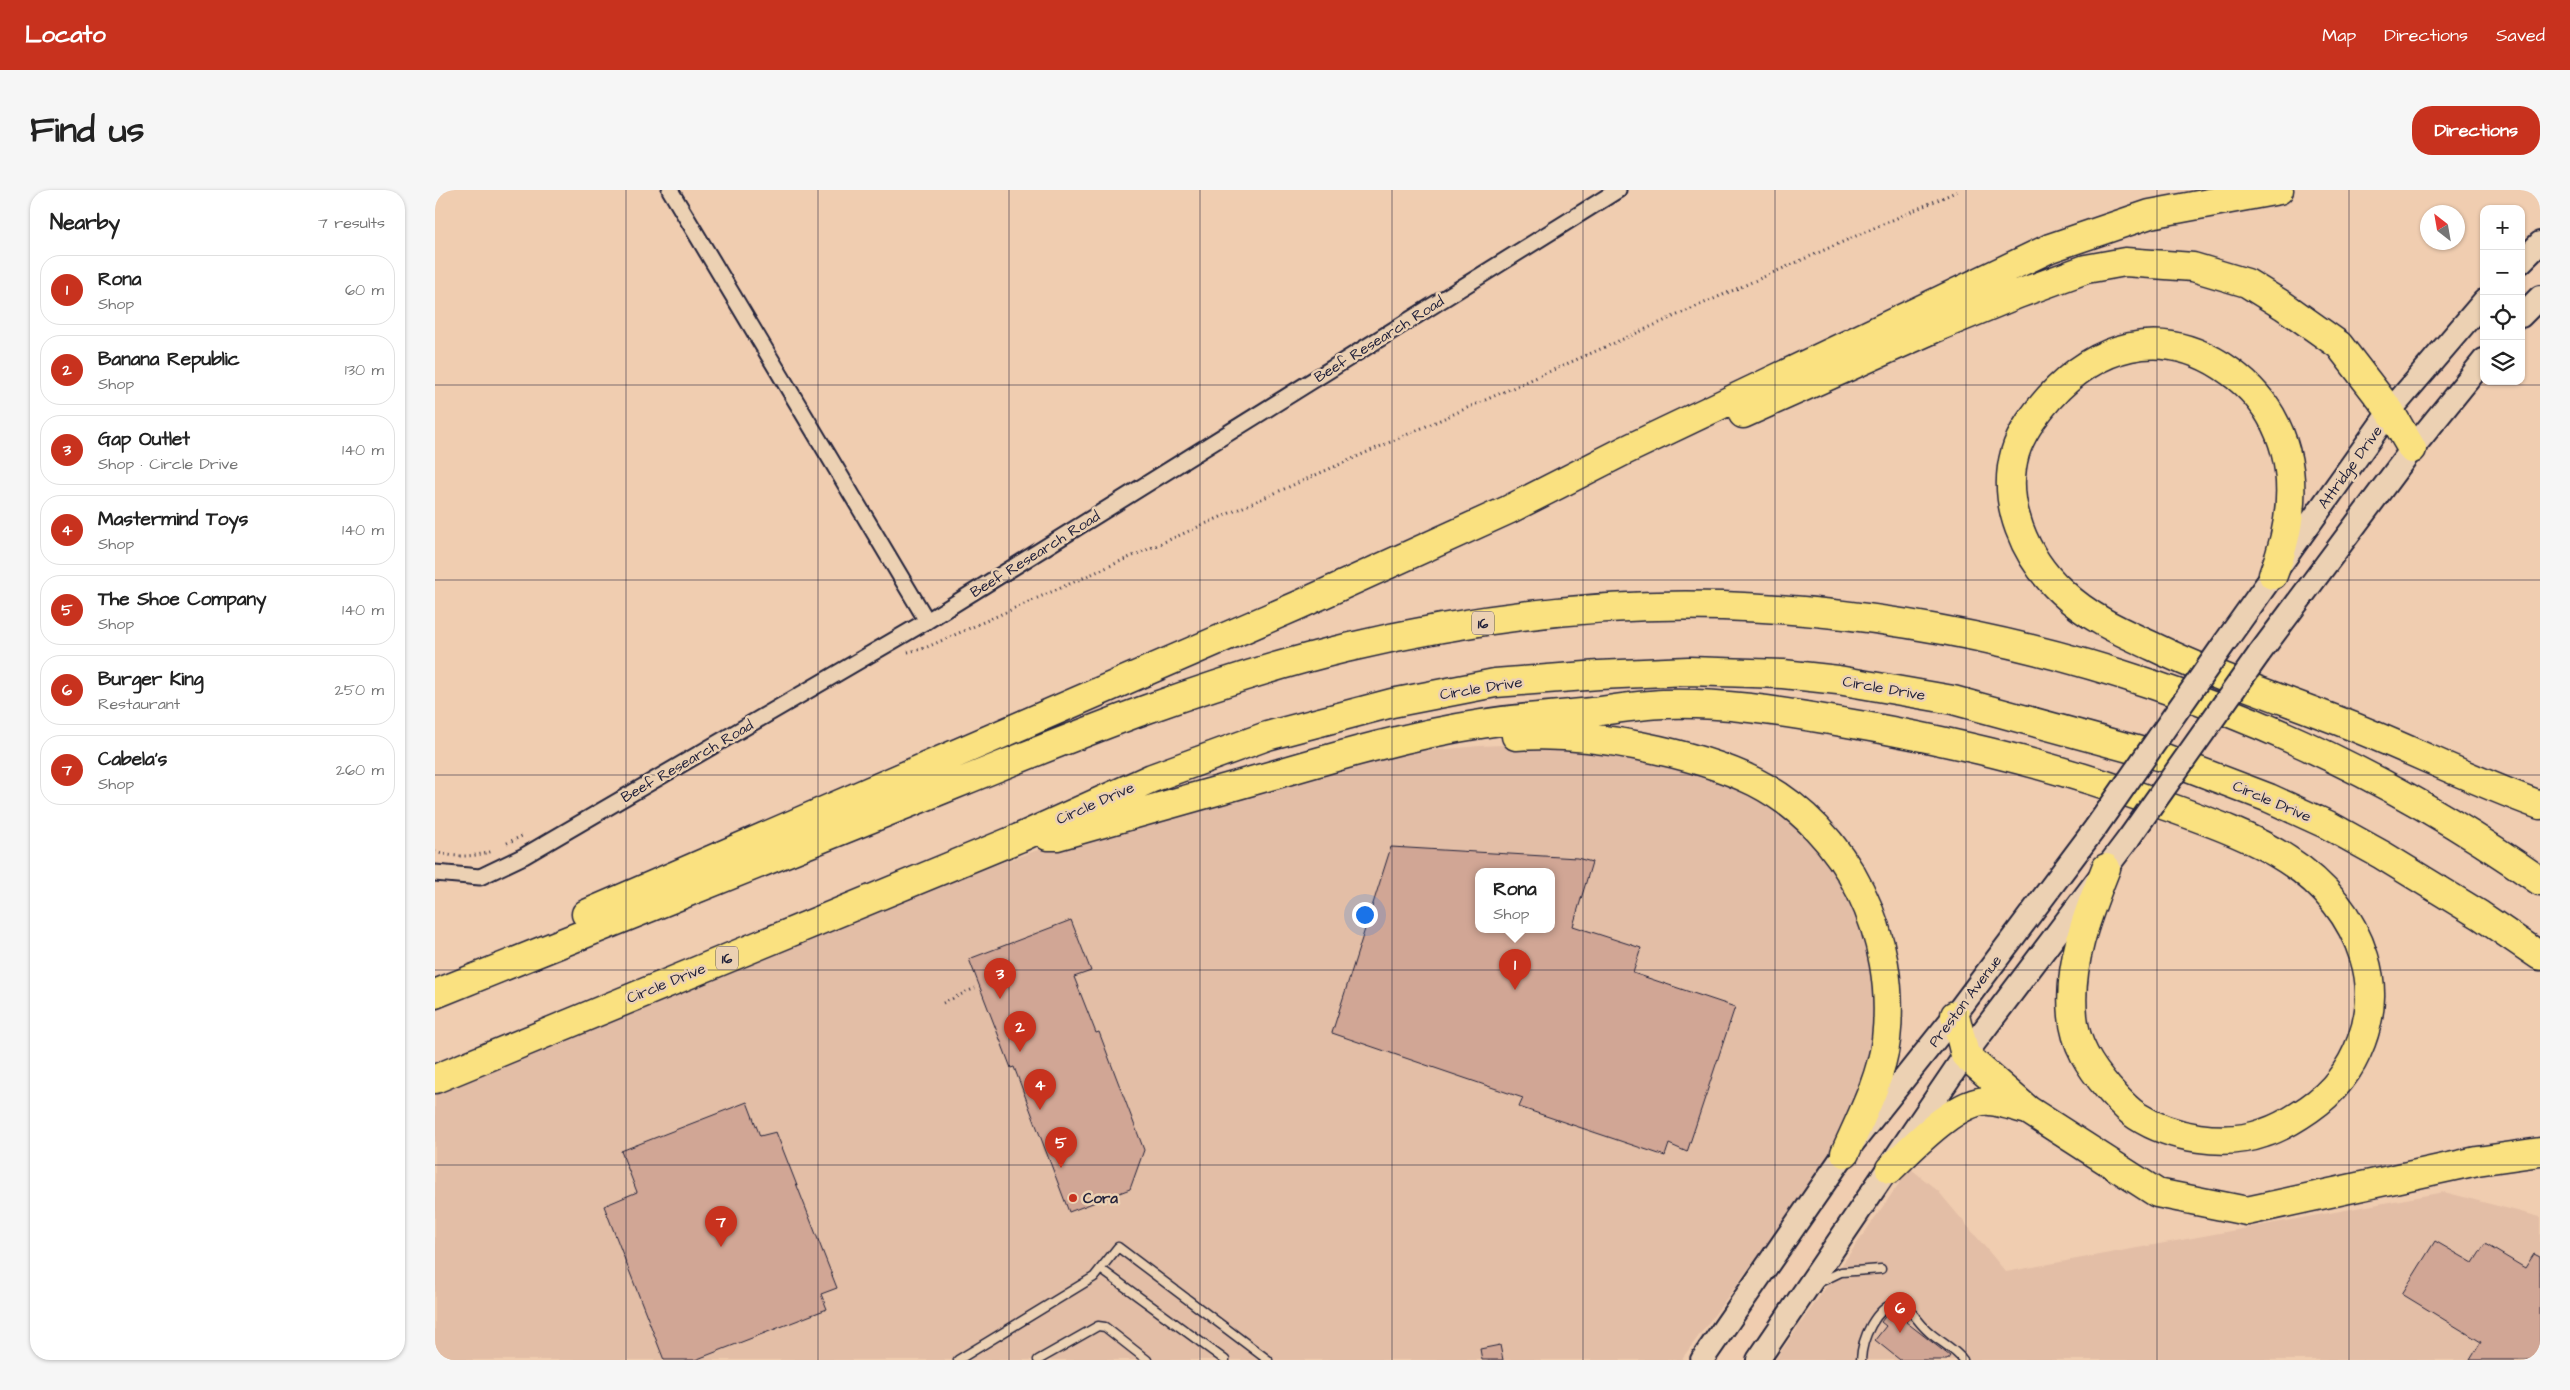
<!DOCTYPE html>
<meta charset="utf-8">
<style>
:root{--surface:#fff;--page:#f6f6f6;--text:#222;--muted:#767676;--line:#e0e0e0;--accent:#c8321e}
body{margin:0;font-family:"Architects Daughter",sans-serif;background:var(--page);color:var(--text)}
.controls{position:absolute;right:15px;top:15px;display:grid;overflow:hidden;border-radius:10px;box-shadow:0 1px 4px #0004}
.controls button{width:45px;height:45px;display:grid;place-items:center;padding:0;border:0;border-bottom:1px solid var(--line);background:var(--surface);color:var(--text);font:25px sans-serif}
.compass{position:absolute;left:1985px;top:15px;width:45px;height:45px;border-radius:50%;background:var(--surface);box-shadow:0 1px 4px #0004;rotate:329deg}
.you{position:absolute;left:929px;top:724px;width:18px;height:18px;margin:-12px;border:4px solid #fff;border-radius:50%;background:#1a73e8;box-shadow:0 0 0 8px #1a73e833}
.badge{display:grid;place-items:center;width:32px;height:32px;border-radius:50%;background:var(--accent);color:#fff;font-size:16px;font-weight:700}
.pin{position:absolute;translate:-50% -41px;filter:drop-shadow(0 1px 2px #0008)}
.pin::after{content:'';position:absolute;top:26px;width:18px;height:15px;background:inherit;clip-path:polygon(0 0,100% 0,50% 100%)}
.popup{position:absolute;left:1040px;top:678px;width:80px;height:65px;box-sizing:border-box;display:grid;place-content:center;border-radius:10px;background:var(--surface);filter:drop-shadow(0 1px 4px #0005);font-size:16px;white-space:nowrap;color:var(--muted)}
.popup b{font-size:19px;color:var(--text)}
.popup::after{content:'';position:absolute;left:50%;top:100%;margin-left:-10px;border:10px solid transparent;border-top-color:var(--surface)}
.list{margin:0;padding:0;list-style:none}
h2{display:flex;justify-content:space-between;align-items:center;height:65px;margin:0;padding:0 20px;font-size:21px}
h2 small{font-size:16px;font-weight:400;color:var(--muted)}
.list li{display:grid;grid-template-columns:32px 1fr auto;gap:15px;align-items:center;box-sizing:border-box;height:70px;margin:0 10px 10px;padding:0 10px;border:1px solid var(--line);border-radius:20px}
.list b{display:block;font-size:19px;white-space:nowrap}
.list p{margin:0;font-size:16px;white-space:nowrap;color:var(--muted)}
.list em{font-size:16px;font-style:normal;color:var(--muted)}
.icon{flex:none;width:28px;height:28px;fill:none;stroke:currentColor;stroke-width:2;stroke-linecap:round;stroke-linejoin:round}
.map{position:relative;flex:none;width:2105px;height:1170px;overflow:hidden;border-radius:20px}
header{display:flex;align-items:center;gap:30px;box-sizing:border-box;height:70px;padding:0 25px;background:var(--accent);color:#fff}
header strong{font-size:24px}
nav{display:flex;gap:28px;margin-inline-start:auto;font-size:18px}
.intro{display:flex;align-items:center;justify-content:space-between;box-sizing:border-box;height:120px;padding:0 30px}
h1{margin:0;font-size:35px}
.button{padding:12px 22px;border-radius:20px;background:var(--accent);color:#fff;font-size:18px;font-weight:700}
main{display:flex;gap:30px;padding:0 30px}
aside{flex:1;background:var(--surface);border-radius:20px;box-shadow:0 1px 4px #0004}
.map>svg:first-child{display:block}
</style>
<header>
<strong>Locato</strong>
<nav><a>Map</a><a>Directions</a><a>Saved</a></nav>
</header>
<div class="intro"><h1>Find us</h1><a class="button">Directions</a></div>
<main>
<aside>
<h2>Nearby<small>7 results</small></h2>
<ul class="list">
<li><span class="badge">1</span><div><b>Rona</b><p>Shop</p></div><em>60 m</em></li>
<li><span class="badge">2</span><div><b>Banana Republic</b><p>Shop</p></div><em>130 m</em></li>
<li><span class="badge">3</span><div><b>Gap Outlet</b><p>Shop · Circle Drive</p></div><em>140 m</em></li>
<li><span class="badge">4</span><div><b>Mastermind Toys</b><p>Shop</p></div><em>140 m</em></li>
<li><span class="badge">5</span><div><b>The Shoe Company</b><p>Shop</p></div><em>140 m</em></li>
<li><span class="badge">6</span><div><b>Burger King</b><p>Restaurant</p></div><em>250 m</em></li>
<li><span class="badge">7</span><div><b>Cabela's</b><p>Shop</p></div><em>260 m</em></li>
</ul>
</aside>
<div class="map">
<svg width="2105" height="1170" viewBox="0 0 2105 1170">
<rect width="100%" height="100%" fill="#f0cdb0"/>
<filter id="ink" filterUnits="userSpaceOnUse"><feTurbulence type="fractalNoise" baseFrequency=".02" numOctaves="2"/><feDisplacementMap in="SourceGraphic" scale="10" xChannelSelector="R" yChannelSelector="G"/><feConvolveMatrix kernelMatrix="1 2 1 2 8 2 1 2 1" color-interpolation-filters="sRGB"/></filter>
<g filter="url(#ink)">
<path fill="#e3bea6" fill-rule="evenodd" d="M1091 554 1136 555 1299 589 1378 645 1432 727 1444 854 1411 941 1377 993 1246 1170H0V902L540 682 629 651 948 565 1044 556ZM1044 681H1116V739H1044Z
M1475 978 1503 1001 1571 1082 2009 1002 2105 1027V1170H1340Z"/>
<path fill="#d1a695" stroke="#22223b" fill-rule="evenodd" d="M956 657 1142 668 1157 672 1138 736 1206 758 1198 783 1300 817 1252 962 1234 954 1230 966 1084 917 1088 908 897 843ZM1044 681H1116V739H1044Z
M636 730 656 781 639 787 661 843 664 842 709 960 695 999 634 1022 579 877 576 878 534 769Z
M312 912 325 946 341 942 402 1098 386 1104 392 1119 260 1170H229L169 1016 202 1002 186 961Z
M2000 1051 2038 1073 2050 1054 2090 1078 2099 1064 2105 1067V1170H2035L2046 1152 1967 1104Z
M1458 1116 1474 1128 1471 1132 1515 1166 1512 1170H1465L1440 1150 1451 1136 1446 1132Z
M1065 1155 1068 1170H1047L1045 1159Z"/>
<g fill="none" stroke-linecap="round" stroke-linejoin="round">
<defs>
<path id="lane" d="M667 1080 790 1170
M1383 1093 1406 1082 1446 1079
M523 1170 659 1087 683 1057 833 1170
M603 1170 663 1136 670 1137 712 1170
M1426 1170C1427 1148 1440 1118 1462 1112 1479 1120 1481 1131 1494 1142 1505 1152 1519 1158 1528 1170"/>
<path id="street" d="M235 0 492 431
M0 683 45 687 89 666 492 431 1183 0"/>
<path id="secondary" d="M2086 72 2105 53
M2086 126 2105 107
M1791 451 1955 221 2049 111
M1824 464 1977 259 2049 170
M1267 1170 1410 963 1520 825 1661 637
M1323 1170 1530 865 1694 648"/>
<path id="highway" d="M1308 224 1498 139 1583 104 1651 79 1690 72 1758 77 1812 93 1849 116 1904 155 1955 221 1977 259
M1838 385C1858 333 1865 277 1836 226 1824 205 1807 189 1787 176 1724 136 1662 155 1614 208 1600 224 1586 242 1580 263 1566 313 1590 368 1627 402 1653 427 1684 441 1717 456 1779 486 1845 508 1909 533 1975 559 2038 591 2105 615
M1081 546C1123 543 1165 548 1205 556 1245 564 1284 574 1320 592 1414 640 1463 748 1451 850 1446 889 1426 927 1410 963
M613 646H622C694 625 766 605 838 585 906 565 975 545 1046 534 1082 528 1120 526 1157 522 1181 519 1205 515 1228 514 1286 512 1344 521 1401 531 1509 549 1614 573 1717 611 1802 642 1899 670 1929 767 1947 823 1922 886 1874 919 1861 928 1845 938 1829 943 1790 957 1736 948 1702 926 1691 919 1682 908 1673 898 1655 877 1640 854 1638 826 1633 773 1652 726 1671 678
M151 724 864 415 1073 320 1189 261 1615 58 1715 24 1844 0
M0 804C163 738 326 673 489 607 627 551 765 493 911 458 1033 429 1162 412 1288 416 1579 426 1868 523 2105 691
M1520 825 1530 865 1593 920 1722 1003 1812 1021 2042 971 2105 962
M0 889 584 648 717 588 832 546 957 513 1060 493 1164 485 1253 481 1348 484 1403 490 1518 510 1727 567 1834 608 1893 635 1947 665 2045 725 2105 766
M1455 979C1477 958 1523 908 1555 911 1566 912 1578 916 1589 919"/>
</defs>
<use href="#lane" stroke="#22223b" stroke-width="11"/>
<use href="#street" stroke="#22223b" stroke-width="19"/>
<use href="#secondary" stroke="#22223b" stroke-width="26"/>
<use href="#highway" stroke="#22223b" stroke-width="31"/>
<path stroke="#22223b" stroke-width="3" stroke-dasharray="1 4" stroke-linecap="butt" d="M473 462 490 458 598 410 1525 0
M72 653 87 646
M0 662C19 668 39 667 58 661
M508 813 540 798"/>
<use href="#lane" stroke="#ecd1b3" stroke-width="8"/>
<use href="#street" stroke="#ecd1b3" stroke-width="15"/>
<use href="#secondary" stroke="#ecd1b3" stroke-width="22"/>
<use href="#highway" stroke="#fae180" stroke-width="28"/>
<defs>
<path id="secondary-bridge" d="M1661 637 1791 451
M1694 648 1824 464"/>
</defs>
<use href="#secondary-bridge" stroke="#22223b" stroke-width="26" stroke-linecap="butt"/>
<use href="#secondary-bridge" stroke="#ecd1b3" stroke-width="22"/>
</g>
</g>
<path fill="none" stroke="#22223b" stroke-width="1" stroke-opacity="0.55" d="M191 0V1170M383 0V1170M574 0V1170M765 0V1170M957 0V1170M1148 0V1170M1340 0V1170M1531 0V1170M1722 0V1170M1914 0V1170M0 195H2105M0 390H2105M0 585H2105M0 780H2105M0 975H2105"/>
<circle fill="#c8321e" stroke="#ecd1b3" stroke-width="2" cx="638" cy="1008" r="5"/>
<g text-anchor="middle" stroke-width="5" stroke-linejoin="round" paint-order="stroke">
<g fill="#ecd1b3" stroke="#5f565f" stroke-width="1">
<rect x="1037" y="421.5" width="22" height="23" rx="4"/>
<rect x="281" y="756.5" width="22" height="23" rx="4"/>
</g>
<g font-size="14" font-weight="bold" fill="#22223b">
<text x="1048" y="438">16</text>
<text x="292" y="773">16</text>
</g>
<g font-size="15" fill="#22223b" stroke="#ecd1b3">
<text transform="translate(944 149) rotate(-32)" y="5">Beef Research Road</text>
<text transform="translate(1915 277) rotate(-54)" y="5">Attridge Drive</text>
<text transform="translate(600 364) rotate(-32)" y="5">Beef Research Road</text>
<text transform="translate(1046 498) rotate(-9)" y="5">Circle Drive</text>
<text transform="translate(1449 498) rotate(10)" y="5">Circle Drive</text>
<text transform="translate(252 571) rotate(-30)" y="5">Beef Research Road</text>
<text transform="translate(1837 611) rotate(23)" y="5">Circle Drive</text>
<text transform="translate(660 613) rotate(-24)" y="5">Circle Drive</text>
<text transform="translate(231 793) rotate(-22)" y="5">Circle Drive</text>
<text transform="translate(1530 811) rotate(-53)" y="5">Preston Avenue</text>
</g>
<g font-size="15" font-weight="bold" fill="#22223b" stroke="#ecd1b3" text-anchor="start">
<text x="648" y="1013">Cora</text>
</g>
</g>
</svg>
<div class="controls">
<button>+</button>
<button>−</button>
<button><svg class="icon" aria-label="locate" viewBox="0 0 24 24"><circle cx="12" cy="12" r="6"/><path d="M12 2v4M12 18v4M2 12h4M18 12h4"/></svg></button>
<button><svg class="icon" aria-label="layers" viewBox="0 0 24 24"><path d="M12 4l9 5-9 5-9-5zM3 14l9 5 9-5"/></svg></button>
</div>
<svg class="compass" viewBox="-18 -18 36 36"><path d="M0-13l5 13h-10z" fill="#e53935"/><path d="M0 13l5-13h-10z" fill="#767676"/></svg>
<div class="you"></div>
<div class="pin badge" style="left:1080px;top:800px">1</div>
<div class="popup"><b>Rona</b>Shop</div>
<div class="pin badge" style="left:585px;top:862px">2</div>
<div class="pin badge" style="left:565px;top:809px">3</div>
<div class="pin badge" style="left:605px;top:920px">4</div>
<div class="pin badge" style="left:626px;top:978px">5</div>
<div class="pin badge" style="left:1465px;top:1143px">6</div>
<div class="pin badge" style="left:286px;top:1057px">7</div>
</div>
</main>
